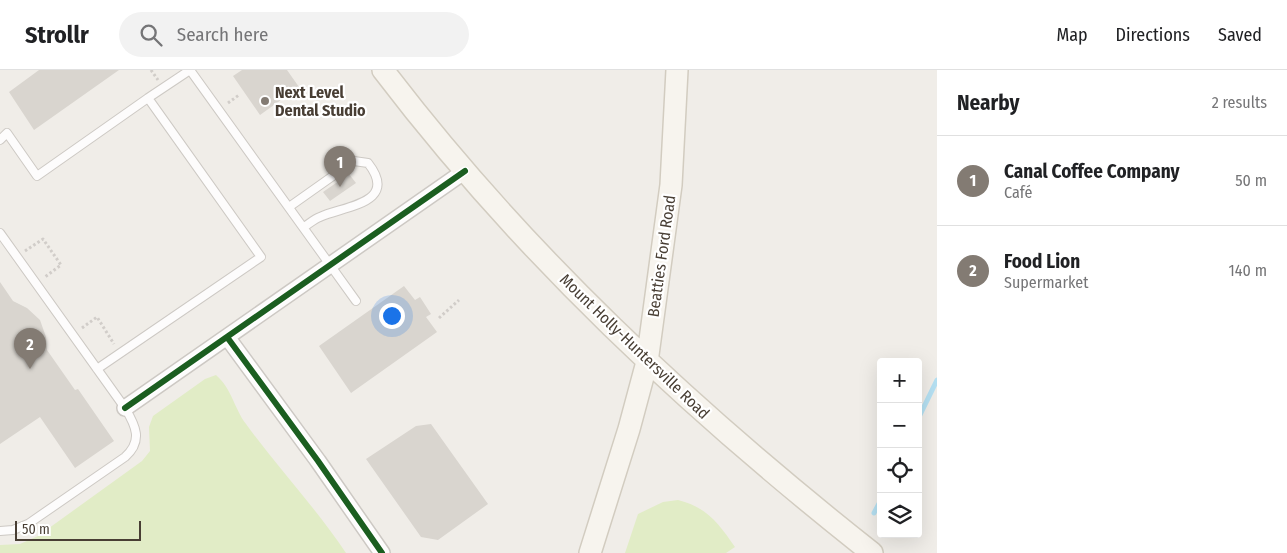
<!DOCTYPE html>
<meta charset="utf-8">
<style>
:root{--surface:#fff;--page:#f2f2f2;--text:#202124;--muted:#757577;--line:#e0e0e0;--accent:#837b73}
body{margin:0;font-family:"Fira Sans Condensed",sans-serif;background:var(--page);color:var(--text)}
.controls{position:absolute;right:15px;bottom:15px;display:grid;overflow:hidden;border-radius:5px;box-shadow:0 5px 20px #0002}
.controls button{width:45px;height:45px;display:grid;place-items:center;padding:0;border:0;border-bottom:1px solid var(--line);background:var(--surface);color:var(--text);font:25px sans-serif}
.scale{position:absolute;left:15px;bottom:12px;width:126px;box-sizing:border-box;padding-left:5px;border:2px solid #483e34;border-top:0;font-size:14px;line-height:18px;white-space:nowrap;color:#483e34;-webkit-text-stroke:4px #fff;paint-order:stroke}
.you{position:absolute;left:391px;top:245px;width:18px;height:18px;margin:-12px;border:4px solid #fff;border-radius:50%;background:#1a73e8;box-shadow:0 0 0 8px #1a73e833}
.badge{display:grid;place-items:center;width:32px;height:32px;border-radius:50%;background:var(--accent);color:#fff;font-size:16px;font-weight:700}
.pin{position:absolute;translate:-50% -41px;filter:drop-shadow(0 1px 2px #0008)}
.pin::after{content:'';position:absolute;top:26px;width:18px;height:15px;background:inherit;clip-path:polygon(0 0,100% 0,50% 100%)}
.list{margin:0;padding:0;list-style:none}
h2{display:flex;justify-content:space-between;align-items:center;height:65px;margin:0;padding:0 20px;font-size:21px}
h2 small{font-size:16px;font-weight:400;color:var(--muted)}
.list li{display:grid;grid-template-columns:32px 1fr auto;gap:15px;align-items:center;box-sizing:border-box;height:90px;padding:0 20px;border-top:1px solid var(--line)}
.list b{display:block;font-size:19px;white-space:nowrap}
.list p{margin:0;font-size:16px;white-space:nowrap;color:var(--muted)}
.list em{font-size:16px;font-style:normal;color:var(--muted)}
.icon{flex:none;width:28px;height:28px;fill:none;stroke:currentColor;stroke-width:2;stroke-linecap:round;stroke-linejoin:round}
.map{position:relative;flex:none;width:937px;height:483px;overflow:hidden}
header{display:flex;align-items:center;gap:30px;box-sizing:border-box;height:70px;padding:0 25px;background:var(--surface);border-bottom:1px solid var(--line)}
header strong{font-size:24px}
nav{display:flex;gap:28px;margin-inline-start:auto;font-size:18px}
.search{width:350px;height:45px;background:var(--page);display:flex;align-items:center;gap:12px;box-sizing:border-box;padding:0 18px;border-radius:28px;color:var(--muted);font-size:19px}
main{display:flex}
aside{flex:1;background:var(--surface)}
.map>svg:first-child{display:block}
</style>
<header>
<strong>Strollr</strong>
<div class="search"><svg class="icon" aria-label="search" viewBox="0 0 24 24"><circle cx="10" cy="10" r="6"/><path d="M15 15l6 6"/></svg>Search here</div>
<nav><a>Map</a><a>Directions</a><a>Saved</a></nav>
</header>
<main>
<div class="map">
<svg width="937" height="483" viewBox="0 0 937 483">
<rect width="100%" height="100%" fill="#f0ede8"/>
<path fill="#e1ecc6" d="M216 305C232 319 234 338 246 354 278 398 316 438 346 483H0V475L20 474 38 466 142 391 150 381 149 357 153 346 205 309Z
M678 430C707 437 719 454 735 477L726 483H625L638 444 663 432Z"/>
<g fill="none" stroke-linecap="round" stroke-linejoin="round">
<path stroke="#b5e0f2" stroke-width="5" d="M918 349 937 310
M874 443 881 430"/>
</g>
<path fill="#d9d5cf" d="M39 0H119L34 60 9 22Z
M242 0H287L299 17 260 45 233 6Z
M349 104 356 113 330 131 323 122Z
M0 212 13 231 27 238 40 250 46 267 47 280 75 320 78 319 114 371 75 398 40 347 0 374Z
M404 216 415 230 420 227 431 244 426 247 437 262 351 323 319 276Z
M431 354 488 434 438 470 421 467 366 389 416 356Z"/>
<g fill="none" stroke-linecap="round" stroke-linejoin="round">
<defs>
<path id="lane" d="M190 0 356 231
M148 28 190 0
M0 70 7 63 37 106 148 28 261 187 97 299
M289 137 354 91 368 93C400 134 343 136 320 147 314 149 309 154 304 157
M0 163 125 338C136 356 143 371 125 387L28 454 13 460 0 461"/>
<path id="street" d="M227 267 318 391 382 483
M125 338 465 101"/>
<path id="secondary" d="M383 0C523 184 691 340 872 483
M590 483 629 359 647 292 671 115 677 0"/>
</defs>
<use href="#lane" stroke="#cdc9c4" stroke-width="10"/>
<use href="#street" stroke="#cdc9c4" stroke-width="18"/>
<use href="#secondary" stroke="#d2ccc0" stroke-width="24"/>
<path stroke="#d1cdc9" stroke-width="3" stroke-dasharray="2.5 2.5" stroke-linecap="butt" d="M151 0 158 10
M228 33 239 25
M25 181 43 169 61 195 45 207
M439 248 459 230
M82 258 97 247 114 274"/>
<use href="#lane" stroke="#fdfcfc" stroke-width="8"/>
<use href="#street" stroke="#fdfcfc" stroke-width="15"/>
<use href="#secondary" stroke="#f7f4ee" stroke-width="21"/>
<defs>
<path id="cycleway" d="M227 267 318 391 382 483
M125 338 465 101"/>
</defs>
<use href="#cycleway" stroke="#fff" stroke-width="9"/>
<use href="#cycleway" stroke="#1b5e20" stroke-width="6"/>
</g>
<circle fill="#837b73" stroke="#fff" stroke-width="2" cx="265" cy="31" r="5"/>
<g text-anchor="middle" stroke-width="4.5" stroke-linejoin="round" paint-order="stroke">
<g font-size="16" font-weight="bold" fill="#483e34" stroke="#fff" text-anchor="start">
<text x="275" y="28">Next Level<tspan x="275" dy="18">Dental Studio</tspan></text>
</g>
<g font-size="16" fill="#483e34" stroke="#fff">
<text transform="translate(661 186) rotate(-82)" y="6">Beatties Ford Road</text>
<text transform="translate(635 276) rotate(44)" y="6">Mount Holly-Huntersville Road</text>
</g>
</g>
</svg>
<div class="controls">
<button>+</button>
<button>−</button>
<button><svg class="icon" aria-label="locate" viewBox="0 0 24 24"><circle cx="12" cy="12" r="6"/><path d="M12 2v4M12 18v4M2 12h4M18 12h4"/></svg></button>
<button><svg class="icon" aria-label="layers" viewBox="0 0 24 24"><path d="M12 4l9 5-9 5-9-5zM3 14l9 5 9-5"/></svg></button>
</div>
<div class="scale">50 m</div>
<div class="you"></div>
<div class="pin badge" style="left:340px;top:117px">1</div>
<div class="pin badge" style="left:30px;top:299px">2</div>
</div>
<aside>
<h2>Nearby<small>2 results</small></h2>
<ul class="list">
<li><span class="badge">1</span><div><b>Canal Coffee Company</b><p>Café</p></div><em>50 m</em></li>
<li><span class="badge">2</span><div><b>Food Lion</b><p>Supermarket</p></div><em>140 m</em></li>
</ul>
</aside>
</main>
